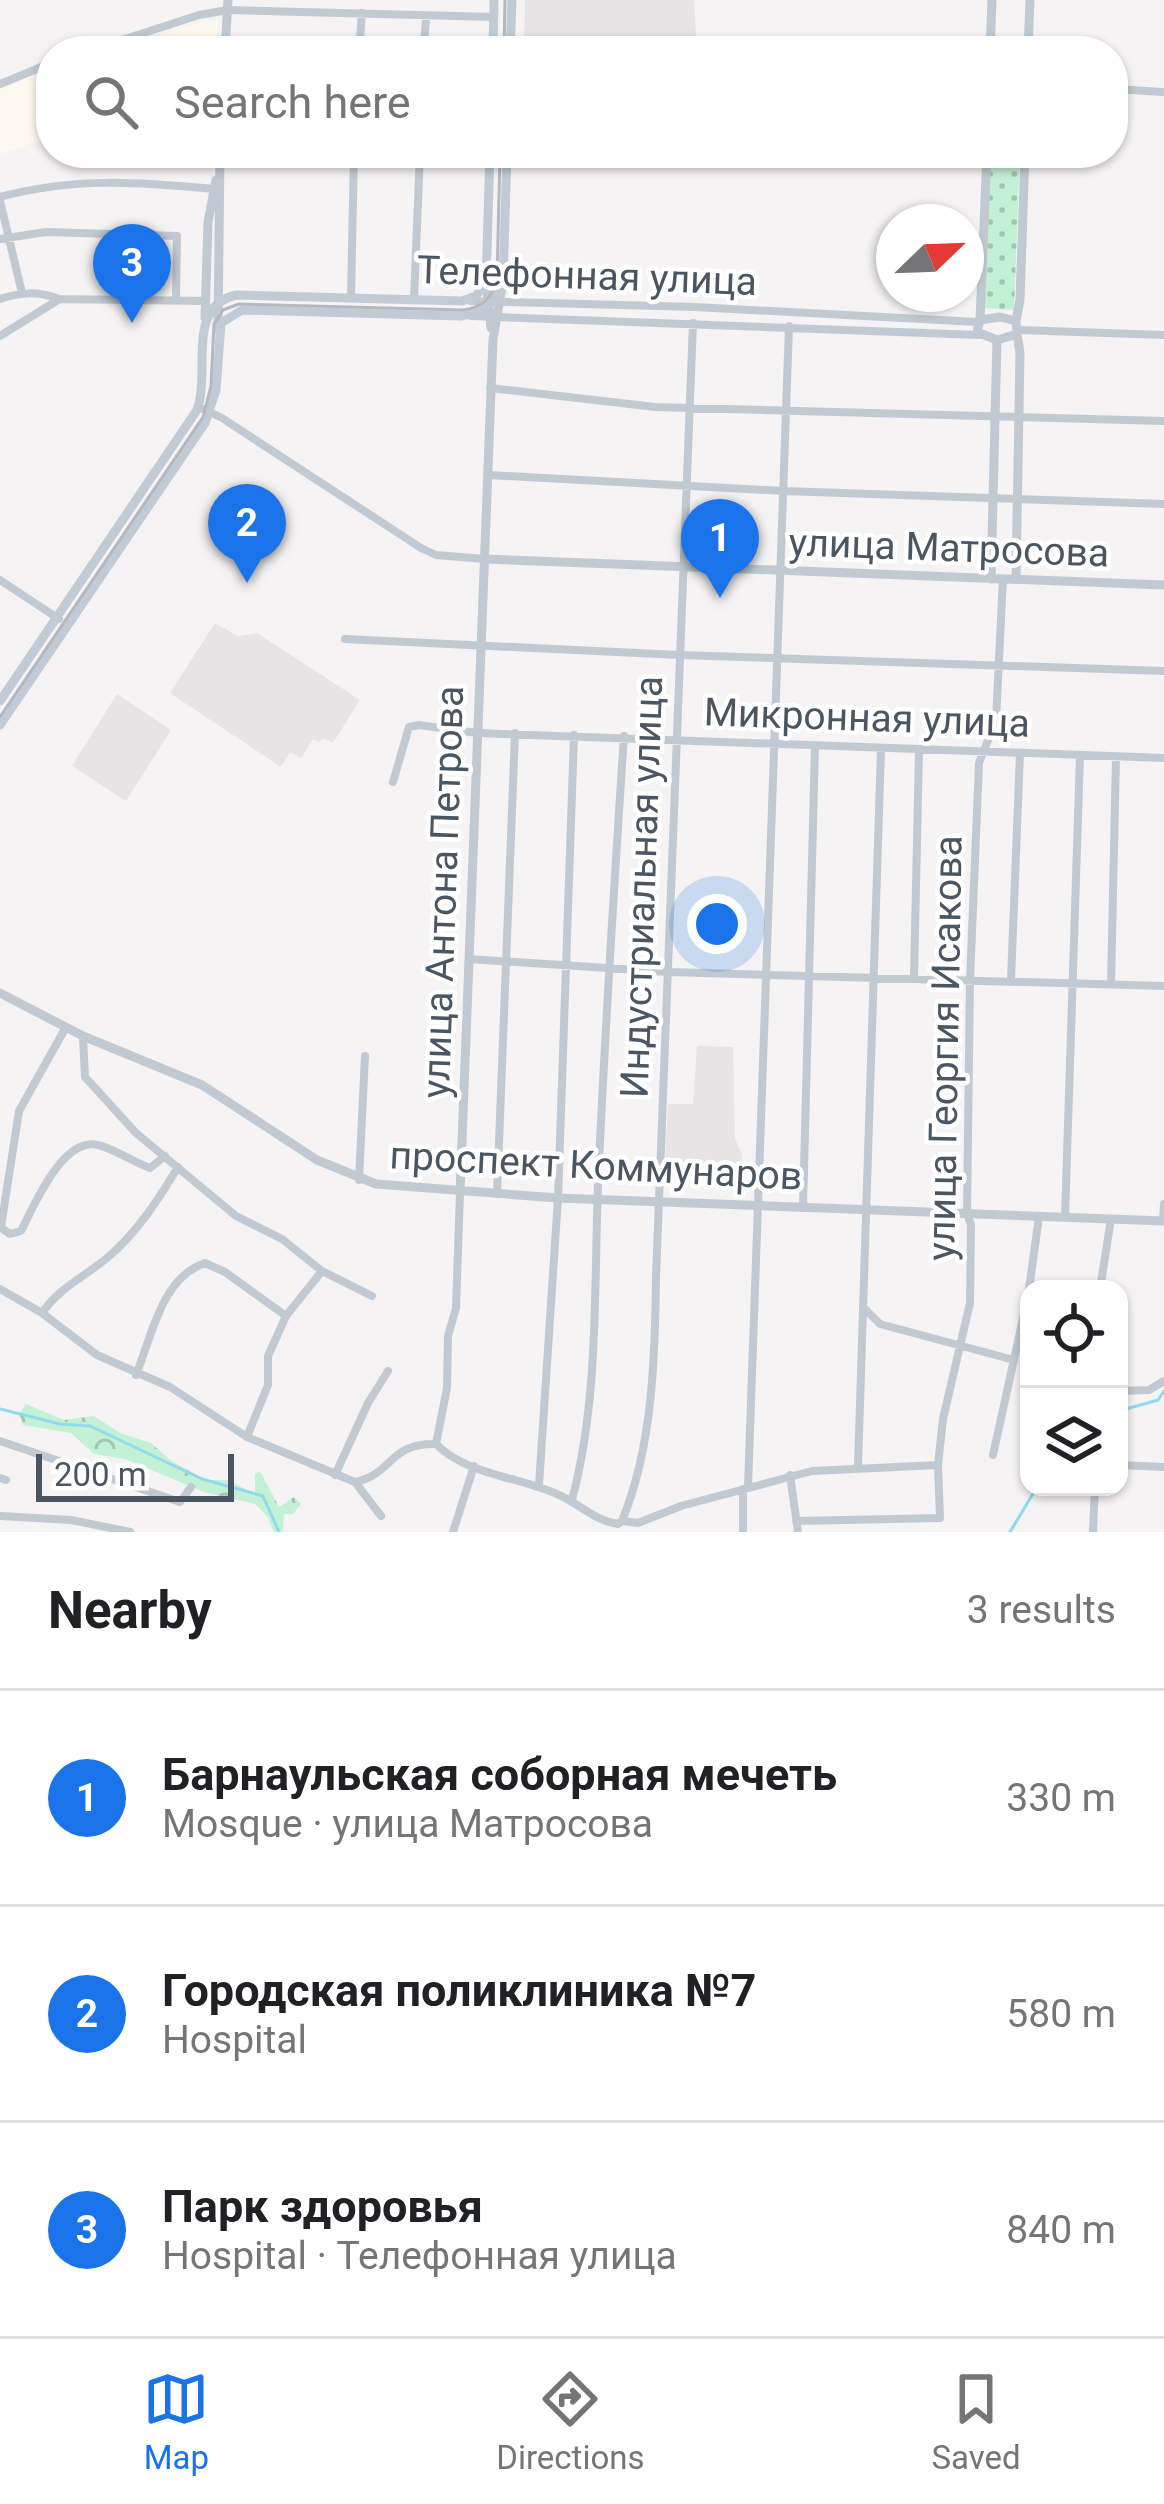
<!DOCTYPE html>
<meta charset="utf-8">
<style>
:root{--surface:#fff;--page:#f2f2f2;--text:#202124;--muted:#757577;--line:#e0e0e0;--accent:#1a73e8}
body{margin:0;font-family:Roboto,sans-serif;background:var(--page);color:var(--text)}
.controls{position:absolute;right:36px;bottom:36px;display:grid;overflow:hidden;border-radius:24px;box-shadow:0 3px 9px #0004}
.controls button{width:108px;height:108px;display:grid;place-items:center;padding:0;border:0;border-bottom:3px solid var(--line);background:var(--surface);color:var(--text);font:60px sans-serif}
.compass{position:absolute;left:876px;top:204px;width:108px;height:108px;border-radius:50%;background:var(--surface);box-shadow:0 3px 9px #0004;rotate:67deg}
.scale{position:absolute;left:36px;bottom:30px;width:198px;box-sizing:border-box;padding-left:12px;border:6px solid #4a5661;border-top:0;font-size:33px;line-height:42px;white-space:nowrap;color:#4a5661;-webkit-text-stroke:9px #fff;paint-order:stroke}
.you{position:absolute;left:717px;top:924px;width:42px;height:42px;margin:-30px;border:9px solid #fff;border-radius:50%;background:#1a73e8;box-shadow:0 0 0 18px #1a73e833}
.badge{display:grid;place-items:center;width:78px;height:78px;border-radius:50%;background:var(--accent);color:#fff;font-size:39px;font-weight:700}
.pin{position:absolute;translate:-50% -99px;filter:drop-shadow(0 3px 6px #0008)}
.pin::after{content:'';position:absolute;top:63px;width:42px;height:36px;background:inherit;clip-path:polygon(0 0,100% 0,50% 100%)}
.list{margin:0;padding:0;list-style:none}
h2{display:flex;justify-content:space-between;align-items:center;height:156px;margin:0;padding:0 48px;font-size:51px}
h2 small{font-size:39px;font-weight:400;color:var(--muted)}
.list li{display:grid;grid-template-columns:78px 1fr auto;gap:36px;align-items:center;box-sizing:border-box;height:216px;padding:0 48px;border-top:3px solid var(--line)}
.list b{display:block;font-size:45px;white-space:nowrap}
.list p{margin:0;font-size:39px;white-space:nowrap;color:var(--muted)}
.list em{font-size:39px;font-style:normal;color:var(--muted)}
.icon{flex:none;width:66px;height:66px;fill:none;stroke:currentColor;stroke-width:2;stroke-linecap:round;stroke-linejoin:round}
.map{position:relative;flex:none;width:1164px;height:1532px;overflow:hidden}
.search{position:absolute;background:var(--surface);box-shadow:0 3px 9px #0004;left:36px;right:36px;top:36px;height:132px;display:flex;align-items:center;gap:30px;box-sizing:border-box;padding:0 42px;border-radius:48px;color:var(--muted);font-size:45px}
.sheet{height:804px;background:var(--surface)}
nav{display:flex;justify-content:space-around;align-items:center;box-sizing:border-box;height:168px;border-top:3px solid var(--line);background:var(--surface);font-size:33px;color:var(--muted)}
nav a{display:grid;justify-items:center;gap:6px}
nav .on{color:var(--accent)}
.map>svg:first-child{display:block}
</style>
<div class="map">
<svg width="1164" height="1532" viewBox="0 0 1164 1532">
<defs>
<pattern id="forest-crowns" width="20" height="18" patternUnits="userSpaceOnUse" patternTransform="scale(3)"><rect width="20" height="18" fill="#c3f1d5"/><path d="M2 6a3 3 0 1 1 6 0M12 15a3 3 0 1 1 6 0" fill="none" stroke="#a0c6b0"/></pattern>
<pattern id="park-dots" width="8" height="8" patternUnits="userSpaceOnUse" patternTransform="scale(3)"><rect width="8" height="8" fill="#c3f1d5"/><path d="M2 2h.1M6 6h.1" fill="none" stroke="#a0c6b0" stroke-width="1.8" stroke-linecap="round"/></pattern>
</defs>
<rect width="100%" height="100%" fill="#f5f3f3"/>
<path fill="#fdf9ef" d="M218 20 216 51H108L201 22Z
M51 69V137L0 154V90Z"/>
<path fill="#e6e4e5" d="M525 0H694L697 51H524Z
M215 623 238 636 257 633 360 700 333 743 323 738 319 742 313 739 301 758 290 752 281 767 170 693Z
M117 694 171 730 126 801 72 766Z
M697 1046 733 1047 735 1138 742 1155 740 1185 664 1182 668 1104H693Z"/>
<path fill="url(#forest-crowns)" d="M26 1404 64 1420 94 1416 120 1433 151 1443 170 1460 206 1480H228L255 1494V1474L260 1471 279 1507 294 1497 301 1504 293 1514H284L283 1532H274L268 1517 255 1504 204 1492 125 1459 94 1454 71 1433 23 1425 19 1414Z"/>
<path fill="url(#park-dots)" d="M988 153H1020L1014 310 983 308Z"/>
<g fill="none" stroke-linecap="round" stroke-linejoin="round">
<path stroke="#90daee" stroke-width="3" d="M0 1409 60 1424 90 1426 202 1479 263 1496 279 1532
M1119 1411 1158 1400 1164 1391
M1010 1532 1037 1487"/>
<path stroke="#c1cad2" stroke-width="8" d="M88 51 199 15 228 10 494 17
M359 51 362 13
M424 51 426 16
M0 84 51 63
M1113 89 1164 92
M0 197C74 177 138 182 214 189
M0 201 22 293
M0 239 46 232 177 236 176 300
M351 297 354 153
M0 299C22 292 37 291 59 299L205 301
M414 299 420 153
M470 301 695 307 977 322
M471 316 979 335
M1019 330 1164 335
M0 336 58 300
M490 388 655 407 1164 421
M199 407 222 418 421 548 436 555 485 559
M488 475 784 491 1164 504
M0 580 59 619
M345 639 679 655 1164 671
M393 782 409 727 419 725 477 733 1164 758
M469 959 668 972 1164 986
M914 978 919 750
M1011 980 1020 753
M1111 984 1116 757
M83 1036 85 1077 136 1133 236 1216 282 1239 322 1271 372 1296
M359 1180 365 1056
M497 1194 515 733
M803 1208 815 746
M1065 1217 1080 755
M1163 1221 1164 1204
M0 1227 10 1234 21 1231C34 1206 62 1137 98 1145 115 1149 133 1162 150 1168L165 1156
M1 1227 19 1111 66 1027
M0 1289 42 1313 97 1355 170 1387 247 1437 355 1482
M1029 1289 1039 1217
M1100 1289 1111 1219
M864 1308 880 1324 1014 1360
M42 1313C59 1288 84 1277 107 1258 137 1233 158 1200 178 1167
M136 1375C152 1336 161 1278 205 1263L225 1272 286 1316 322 1271
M1119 1391 1149 1390 1164 1381
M247 1437 268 1385V1356L286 1316
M0 1441 180 1502 191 1487
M436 1444C466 1475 521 1477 559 1495 580 1504 595 1521 618 1524L622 1521 638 1523 681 1506 812 1471 938 1465
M436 1444 447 1388 448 1336 456 1308 460 1193
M993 1455 1029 1291
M1119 1465 1164 1467
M858 1466 881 749
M335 1475 368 1403 388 1371
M790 1475 798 1532
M0 1478 6 1480
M539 1485 558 1198 574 735
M748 1487 789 326
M572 1500C599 1399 594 1287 598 1183 605 1034 614 885 624 736
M0 1516 71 1520 130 1532
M381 1516 355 1482C394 1474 388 1443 436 1444
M622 1521C653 1446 655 1356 656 1277L693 323
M796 1521 940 1518 938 1465 943 1419 970 1303 971 1225 967 1213 970 980 979 763 996 720 1003 579
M453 1532 474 1466
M743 1532V1489
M1093 1532 1095 1487"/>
<path stroke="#c1cad2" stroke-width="9" d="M990 45 1028 47
M225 51 228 0
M990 51 992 0
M1028 51 1030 0
M486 281 491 328
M1000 317 1016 321 1017 334 997 340 977 332 980 320Z
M205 318 208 222 216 180
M980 320 987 153
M1016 321 1020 300 1025 153
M218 330 220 153
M485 559 1164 585
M991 579 997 340
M1016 579 1020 353 1017 334
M0 993 83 1036 202 1085 317 1160 376 1184 558 1198 1164 1221
M460 1193 493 339 502 287"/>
<path stroke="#c1cbd6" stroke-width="9" d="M493 51 494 0
M510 51 512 0
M0 701 197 410C211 371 185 307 236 295L462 301 476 296 486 281 490 153
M0 725 205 423 216 390 221 323 242 310 461 316C483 312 496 304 503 282L507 153"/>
<path stroke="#b5b8bd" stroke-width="3" d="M504 51 505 0
M0 717 203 417 211 386 214 324 223 310 239 304 462 310C481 308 493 299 497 279L500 153"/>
</g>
<g text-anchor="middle" stroke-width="9" stroke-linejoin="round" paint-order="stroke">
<g font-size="39" fill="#4a5661" stroke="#fff">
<text transform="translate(587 275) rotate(2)" y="14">Телефонная улица</text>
<text transform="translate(949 547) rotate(2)" y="14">улица Матросова</text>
<text transform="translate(867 717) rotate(2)" y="14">Микронная улица</text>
<text transform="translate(641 887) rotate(-88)" y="14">Индустриальная улица</text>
<text transform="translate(442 892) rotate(-88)" y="14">улица Антона Петрова</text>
<text transform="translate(944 1048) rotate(-89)" y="14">улица Георгия Исакова</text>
<text transform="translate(596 1165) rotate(3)" y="14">проспект Коммунаров</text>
</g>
</g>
</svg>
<div class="controls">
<button><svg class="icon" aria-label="locate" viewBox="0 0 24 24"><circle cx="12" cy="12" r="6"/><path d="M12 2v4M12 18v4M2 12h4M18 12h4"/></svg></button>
<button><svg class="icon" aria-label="layers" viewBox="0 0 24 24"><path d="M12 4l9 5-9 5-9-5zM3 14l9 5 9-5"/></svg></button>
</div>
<svg class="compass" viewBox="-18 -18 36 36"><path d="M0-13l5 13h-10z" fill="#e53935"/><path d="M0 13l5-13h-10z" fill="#757577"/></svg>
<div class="scale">200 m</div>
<div class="you"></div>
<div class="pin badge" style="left:720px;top:598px">1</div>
<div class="pin badge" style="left:247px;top:583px">2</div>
<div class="pin badge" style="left:132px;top:323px">3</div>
<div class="search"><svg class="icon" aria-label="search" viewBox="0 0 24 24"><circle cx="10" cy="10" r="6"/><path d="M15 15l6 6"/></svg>Search here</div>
</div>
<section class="sheet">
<h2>Nearby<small>3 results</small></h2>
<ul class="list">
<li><span class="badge">1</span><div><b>Барнаульская соборная мечеть</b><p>Mosque · улица Матросова</p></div><em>330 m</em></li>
<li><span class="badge">2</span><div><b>Городская поликлиника №7</b><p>Hospital</p></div><em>580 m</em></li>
<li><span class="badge">3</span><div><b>Парк здоровья</b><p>Hospital · Телефонная улица</p></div><em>840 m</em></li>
</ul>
</section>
<nav>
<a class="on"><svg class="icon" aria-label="map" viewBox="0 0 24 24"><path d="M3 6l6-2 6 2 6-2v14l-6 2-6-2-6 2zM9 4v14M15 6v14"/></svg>Map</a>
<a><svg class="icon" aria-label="directions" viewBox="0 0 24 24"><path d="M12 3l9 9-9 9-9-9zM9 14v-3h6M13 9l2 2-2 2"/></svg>Directions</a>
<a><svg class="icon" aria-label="saved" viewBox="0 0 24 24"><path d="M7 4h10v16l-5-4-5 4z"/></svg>Saved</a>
</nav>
